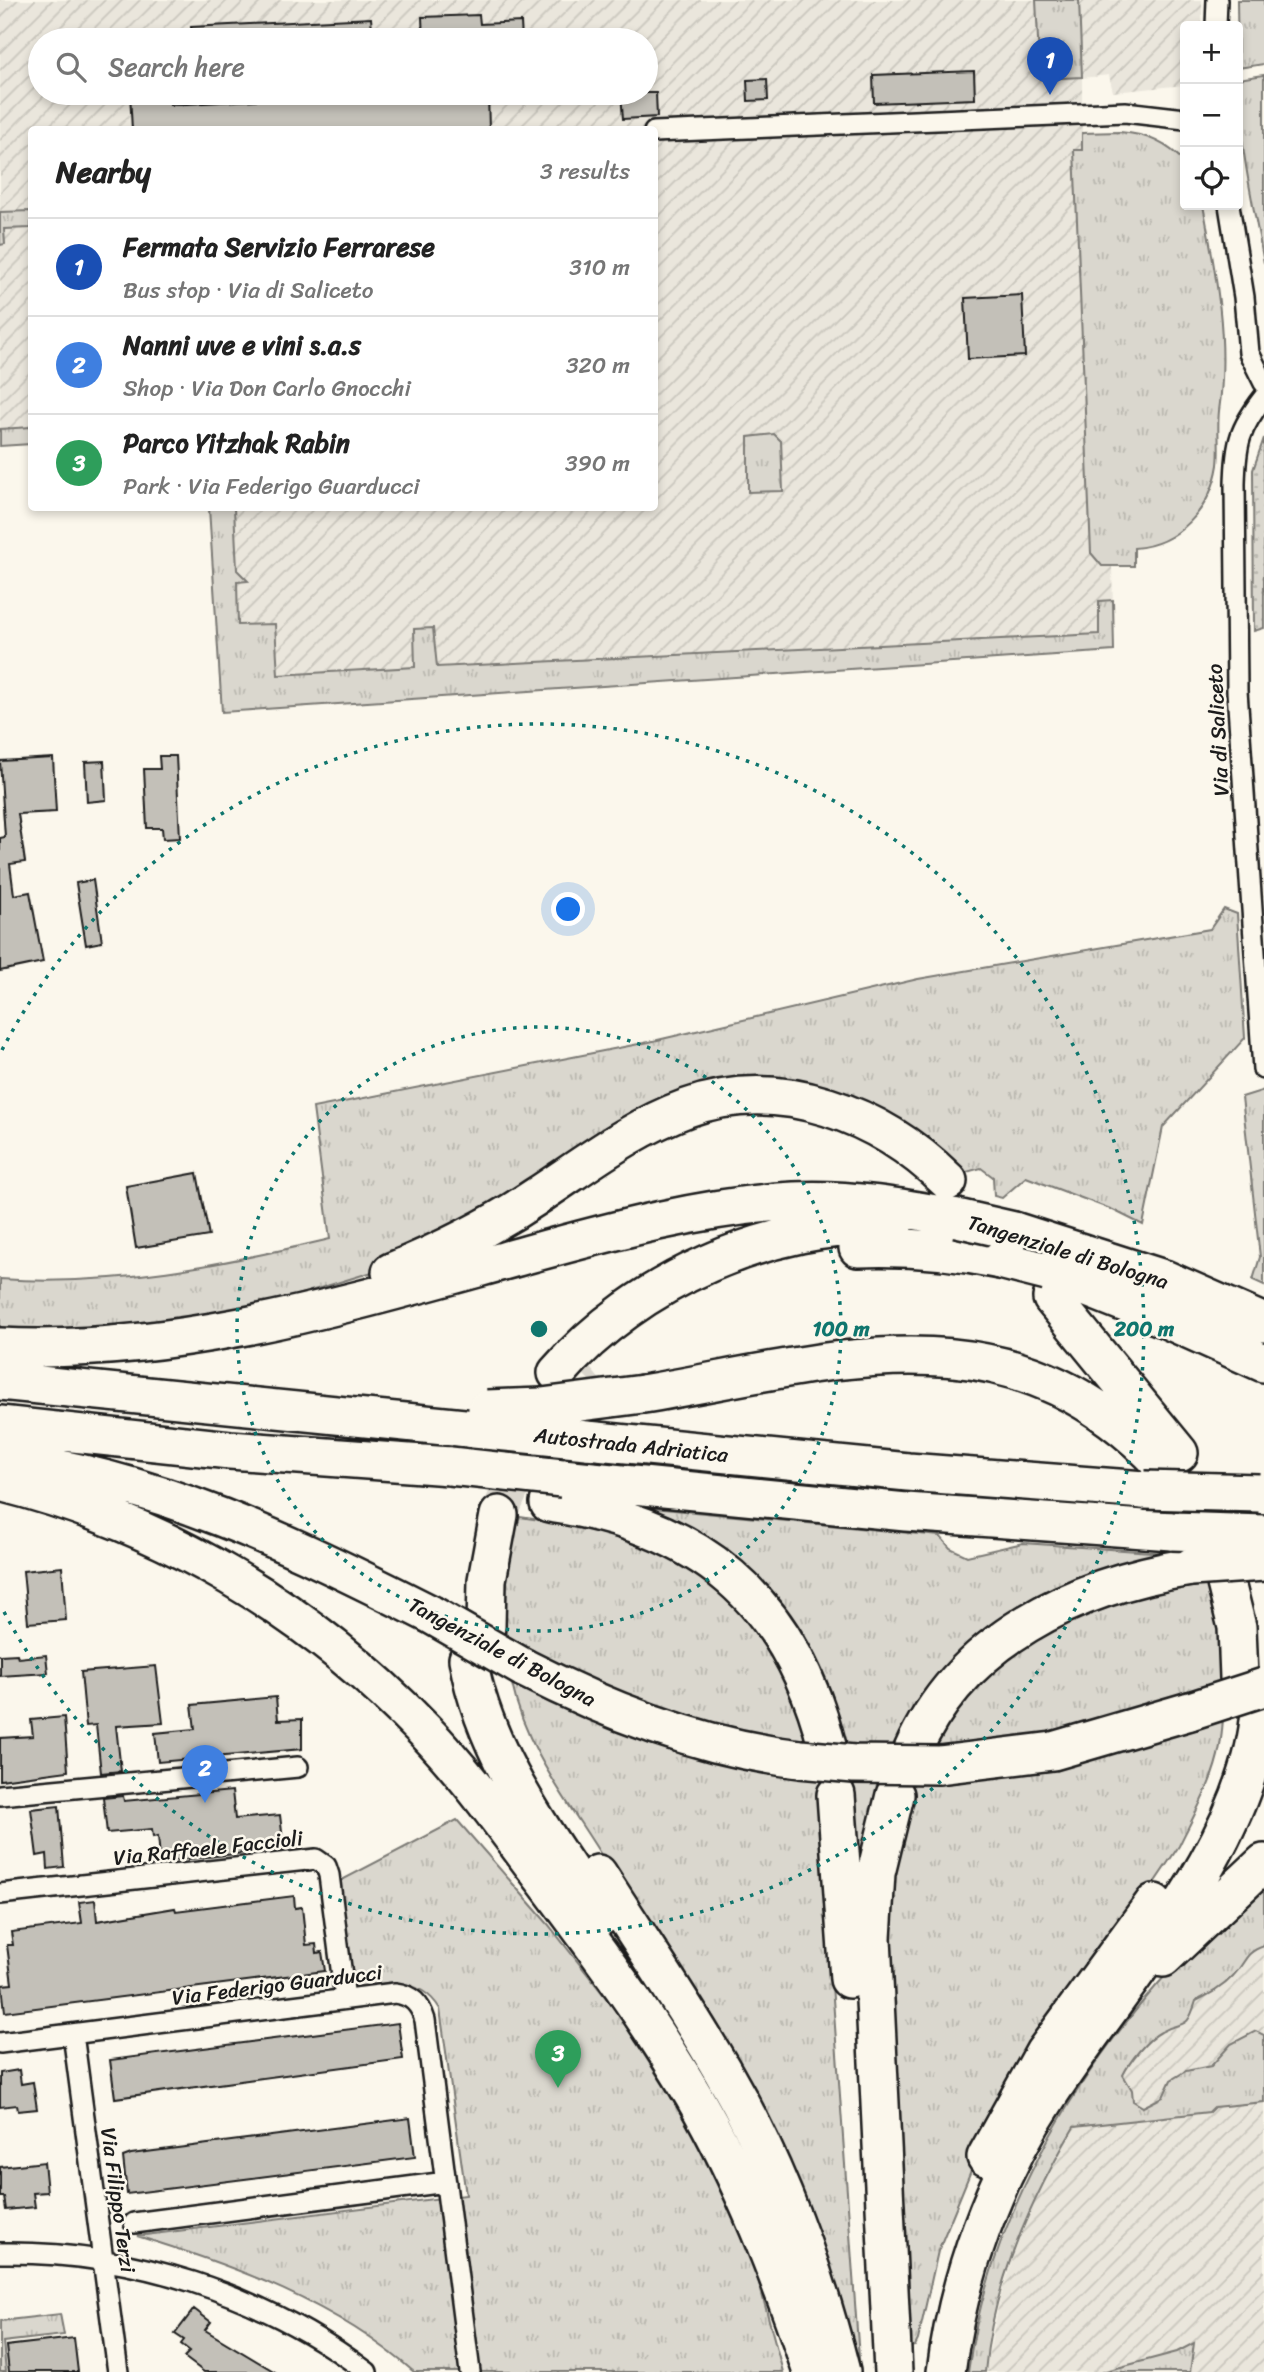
<!DOCTYPE html>
<meta charset="utf-8">
<style>
:root{--surface:#fff;--page:#f2f2f2;--text:#222;--muted:#767676;--line:#e0e0e0;--accent:#0b8043}
body{margin:0;font-family:Sriracha,sans-serif;background:var(--page);color:var(--text)}
.controls{position:absolute;right:21px;top:21px;display:grid;overflow:hidden;border-radius:7px;box-shadow:0 4px 10px #0003}
.controls button{width:63px;height:63px;display:grid;place-items:center;padding:0;border:0;border-bottom:2px solid var(--line);background:var(--surface);color:var(--text);font:35px sans-serif}
.you{position:absolute;left:569px;top:910px;width:24px;height:24px;margin:-18px;border:5px solid #fff;border-radius:50%;background:#1a73e8;box-shadow:0 0 0 10px #1a73e833}
.badge{display:grid;place-items:center;width:46px;height:46px;border-radius:50%;background:var(--accent);color:#fff;font-size:23px;font-weight:700}
.pin{position:absolute;translate:-50% -58px;filter:drop-shadow(0 2px 4px #0008)}
.pin::after{content:'';position:absolute;top:37px;width:24px;height:21px;background:inherit;clip-path:polygon(0 0,100% 0,50% 100%)}
.list{margin:0;padding:0;list-style:none}
h2{display:flex;justify-content:space-between;align-items:center;height:91px;margin:0;padding:0 28px;font-size:30px}
h2 small{font-size:23px;font-weight:400;color:var(--muted)}
.list li{display:grid;grid-template-columns:46px 1fr auto;gap:21px;align-items:center;box-sizing:border-box;height:98px;padding:0 28px;border-top:2px solid var(--line)}
.list b{display:block;font-size:26px;white-space:nowrap}
.list p{margin:0;font-size:23px;white-space:nowrap;color:var(--muted)}
.list em{font-size:23px;font-style:normal;color:var(--muted)}
.icon{flex:none;width:38px;height:38px;fill:none;stroke:currentColor;stroke-width:2;stroke-linecap:round;stroke-linejoin:round}
.map{position:relative;flex:none;width:1264px;height:2372px;overflow:hidden}
.search{position:absolute;background:var(--surface);box-shadow:0 4px 10px #0003;left:28px;top:28px;width:630px;height:77px;display:flex;align-items:center;gap:18px;box-sizing:border-box;padding:0 24px;border-radius:38px;color:var(--muted);font-size:26px}
.panel{position:absolute;background:var(--surface);box-shadow:0 4px 10px #0003;left:28px;top:126px;width:630px;height:385px;border-radius:7px}
.map>svg:first-child{display:block}
</style>
<div class="map">
<svg width="1264" height="2372" viewBox="0 0 1264 2372">
<defs>
<pattern id="industrial-furrows" width="10" height="10" patternUnits="userSpaceOnUse" patternTransform="scale(1.75)"><rect width="10" height="10" fill="#eae6dc"/><path d="M-1 1l2-2M0 10L10 0M9 11l2-2" fill="none" stroke="#c8c5bc"/></pattern>
<pattern id="grass-tufts" width="24" height="20" patternUnits="userSpaceOnUse" patternTransform="scale(1.75)"><rect width="24" height="20" fill="#dad7ce"/><path d="M3 7l-1-3M5 7V3M7 7l1-3M15 17l-1-3M17 17v-4M19 17l1-3" fill="none" stroke="#bab8b0"/></pattern>
<pattern id="garden-dots" width="8" height="8" patternUnits="userSpaceOnUse" patternTransform="scale(1.75)"><rect width="8" height="8" fill="#dad7ce"/><path d="M2 2h.1M6 6h.1" fill="none" stroke="#bab8b0" stroke-width="1.8" stroke-linecap="round"/></pattern>
</defs>
<rect width="100%" height="100%" fill="#fbf7ec"/>
<filter id="ink" filterUnits="userSpaceOnUse"><feTurbulence type="fractalNoise" baseFrequency=".0143" numOctaves="2"/><feDisplacementMap in="SourceGraphic" scale="14" xChannelSelector="R" yChannelSelector="G"/><feConvolveMatrix kernelMatrix="1 2 1 2 8 2 1 2 1" color-interpolation-filters="sRGB"/></filter>
<g filter="url(#ink)">
<path fill="url(#industrial-furrows)" fill-rule="evenodd" d="M0 0H1202V26H1185V85L1113 92 1109 75 1082 78V150L1074 151 1091 553 1102 566H1112L1114 651 220 696 209 508H654V130H32L31 444 0 446ZM40 40H646V93H40Z
M1264 1900V2372H1190L1192 2358 1133 2372H985L1000 2298 1014 2254 1033 2205 1074 2127Z"/>
<path fill="url(#grass-tufts)" stroke="#7b7a75" stroke-width="2" d="M1036 0H1079L1082 77 1040 79Z
M1237 0H1264V64L1238 68Z
M1264 75V263C1253 203 1238 141 1238 79Z
M1120 132C1147 134 1168 143 1185 163V205H1203C1216 273 1229 342 1219 411 1217 429 1220 447 1218 465 1211 509 1178 545 1134 548V566H1102L1091 553 1074 150H1082V133Z
M31 211V228L4 229 5 244 0 245V212Z
M31 427V444L0 446V429Z
M774 434 781 441 783 491 748 492V437Z
M209 508H234L237 570 248 581 237 582 238 625 275 624 278 675 415 667 414 629 433 628 437 667 1099 634V601L1113 600 1114 651 222 712Z
M1224 909 1237 914 1245 1038 1163 1127 1143 1225 1113 1210 1026 1177 1002 1198 994 1196 993 1177 981 1168 963 1173 727 1091 382 1269 278 1301 171 1321 103 1328H0V1279C114 1287 220 1265 330 1239L313 1108 649 1042 918 979 1210 929Z
M1264 1090V1285L1253 1280 1260 1257 1242 1097Z
M643 1507 940 1536 950 1548 967 1556 1023 1543 1181 1554 927 1698 863 1913 823 1696 641 1509Z
M520 1517 625 1533 694 1565 770 1641 817 1753 826 1838 832 1985 860 2372H850C776 2214 705 2054 626 1898 590 1826 529 1765 512 1684 501 1627 502 1572 520 1517Z
M1208 1581C1223 1630 1228 1696 1220 1746 1214 1781 1194 1815 1179 1846L988 2129 938 2251 918 2340 915 2346 906 2348 884 1924 910 1790 930 1744 991 1666 1102 1600Z
M457 1820 548 1924 617 2012 699 2141 752 2257 783 2372H414C336 2303 235 2266 137 2236L466 2195 440 2009C421 1977 380 1977 350 1996L338 1882Z
M1264 1876V1946C1243 1953 1247 1962 1233 1976 1222 1988 1210 1994 1196 2001 1186 2033 1184 2019 1161 2032 1146 2040 1130 2061 1123 2075L1132 2090 1133 2101 1143 2107 1163 2097 1171 2080 1186 2071 1211 2066 1231 2044 1256 2031 1264 2035V2102L1214 2107 1209 2112 1074 2127C1031 2200 992 2286 985 2372H968C989 2220 1071 2078 1174 1966 1202 1935 1234 1906 1264 1876Z
M60 2314 64 2335 3 2342 6 2372H0V2321Z
M1194 2343 1190 2372H1102L1177 2352Z"/>
<path fill="url(#garden-dots)" stroke="#7b7a75" stroke-width="2" d="M1264 438V628L1254 631 1253 470Z"/>
<path fill="#c3c0b8" stroke="#1c1c1c" stroke-width="2" d="M479 15 480 24 521 22 522 40H423L422 17Z
M371 18 373 40H192L191 27Z
M974 71 975 99 874 103 873 75Z
M767 79 768 100 748 101 747 80Z
M130 93H169L170 105 378 93V100L419 98V93H488L489 130H132Z
M621 93H656L657 117 623 119Z
M1022 295 1025 356 968 359 965 298Z
M159 756H176L180 838 163 839 162 828H147L144 769H160Z
M53 758 56 812 18 814 25 862 10 864 14 895 30 892 43 962 0 971V838L5 837 0 761Z
M104 761 106 800 87 802 85 762Z
M93 880 102 942 86 945 76 883Z
M197 1173 209 1236 136 1248 126 1186Z
M62 1567 66 1620 28 1623 23 1571Z
M17 1654 18 1658 46 1655 48 1673 0 1676V1655Z
M156 1666 163 1723 116 1726 121 1771 101 1773 96 1725 86 1726 81 1672Z
M276 1697 278 1720 302 1719V1749L158 1762 155 1733 195 1729 192 1705Z
M64 1717 68 1771 0 1780V1738L33 1736 31 1720Z
M232 1791 235 1819 280 1815 284 1849 169 1861 168 1856 160 1857 158 1836 153 1837 152 1829 107 1833 103 1798 123 1796 124 1801Z
M59 1806 64 1867 48 1869 47 1854 37 1856 31 1809Z
M294 1896 295 1908 302 1907 306 1945 316 1944 317 1953 322 1952 325 1971 5 2012 2 1985 12 1984 7 1945H13L11 1932 82 1923 79 1902 95 1900 97 1921 175 1908 176 1911Z
M398 2023 403 2059 115 2098 110 2060Z
M19 2070 21 2084 33 2082 37 2109 18 2111 17 2105 0 2107V2073Z
M410 2118 415 2157 127 2194 123 2157 131 2154Z
M44 2162 47 2192 33 2193 35 2207 6 2210 4 2197H0V2167Z
M194 2309 211 2322 205 2330 275 2372H204L184 2357 190 2351 181 2344 184 2340 175 2334Z
M74 2338 78 2372H9L6 2346Z"/>
<g fill="none" stroke-linecap="round" stroke-linejoin="round">
<path stroke="#dad6cd" stroke-width="37" stroke-dasharray="37 18" stroke-linecap="butt" d="M499 1515C521 1464 547 1406 591 1369"/>
<defs>
<path id="minor" d="M1216 26 1217 0
M654 132 1125 112 1185 119
M1229 205 1244 297 1249 353 1264 383
M1263 1069 1237 691 1235 484C1236 443 1239 429 1264 397
M0 1795 298 1767
M0 1894 316 1859 326 1866 329 1875 345 1999
M73 2034 118 2372
M0 2043 395 1993C412 1995 420 2004 425 2020L470 2372
M134 2223 446 2182
M0 2253C130 2251 263 2293 367 2372"/>
<path id="motorway" d="M1014 1231 1164 1279 1264 1323
M858 1248C907 1246 952 1250 1000 1260
M391 1272C442 1251 491 1227 537 1196 586 1164 632 1128 687 1108 781 1074 881 1115 948 1181
M1047 1272 1166 1319 1264 1363
M1052 1298 1179 1453
M0 1347C180 1356 353 1302 525 1255 612 1231 703 1206 794 1201 849 1198 904 1208 957 1218
M557 1373C636 1281 772 1221 893 1226
M0 1381 474 1429
M643 1394C836 1362 1006 1301 1162 1464
M0 1425 230 1450 450 1466
M587 1440 908 1472 1144 1490
M0 1459C153 1477 294 1545 430 1614
M562 1478 906 1512 1172 1531
M0 1482C163 1523 308 1609 424 1730 469 1776 507 1831 546 1882 598 1951 649 2020 693 2095 743 2181 780 2277 812 2372
M549 1503C698 1524 790 1598 827 1746
M1225 1579 1237 1627 1239 1678
M486 1627 487 1580 499 1515
M468 1659C485 1756 547 1836 600 1917
M524 1668C610 1712 703 1748 800 1759
M912 1752C961 1639 1076 1585 1191 1567
M939 1765 1053 1751 1190 1711
M836 1795 849 1979
M598 1874C640 1940 684 2004 723 2072 776 2163 815 2269 841 2372
M1163 1958 1264 1863
M986 2157 1044 2053 1154 1903
M893 2372 872 1938 876 1873 895 1795
M946 2372C958 2276 995 2176 1048 2096 1119 1986 1251 1845 1260 1710"/>
</defs>
<use href="#minor" stroke="#1c1c1c" stroke-width="24"/>
<use href="#motorway" stroke="#1c1c1c" stroke-width="42"/>
<use href="#minor" stroke="#fbf7ec" stroke-width="19"/>
<use href="#motorway" stroke="#fbf7ec" stroke-width="37"/>
<defs>
<path id="motorway-bridge" d="M957 1218 1014 1231
M1000 1260 1047 1272
M487 1409 542 1407 643 1394
M474 1429 587 1440
M450 1466 562 1478
M1144 1490 1259 1493
M1172 1531 1264 1534
M1191 1567 1264 1562
M430 1614 524 1668
M1190 1711 1264 1687
M800 1759 854 1764 939 1765"/>
</defs>
<use href="#motorway-bridge" stroke="#1c1c1c" stroke-width="42" stroke-linecap="butt"/>
<use href="#motorway-bridge" stroke="#fbf7ec" stroke-width="37"/>
</g>
</g>
<g fill="none" stroke="#0f766e" stroke-width="3.5" stroke-dasharray="3.5 7">
<circle cx="539" cy="1329" r="302"/>
<path d="M2 1050A605 605 0 1 1 2 1608"/>
</g>
<g text-anchor="middle" stroke-width="5" stroke-linejoin="round" paint-order="stroke">
<g font-size="21" fill="#1c1c1c" stroke="#fbf7ec">
<text transform="translate(1218 730) rotate(-93)" y="7">Via di Saliceto</text>
<text transform="translate(1068 1252) rotate(17)" y="7">Tangenziale di Bologna</text>
<text transform="translate(631 1445) rotate(6)" y="7">Autostrada Adriatica</text>
<text transform="translate(502 1652) rotate(28)" y="7">Tangenziale di Bologna</text>
<text transform="translate(208 1848) rotate(-6)" y="7">Via Raffaele Faccioli</text>
<text transform="translate(277 1985) rotate(-7)" y="7">Via Federigo Guarducci</text>
<text transform="translate(118 2200) rotate(82)" y="7">Via Filippo Terzi</text>
</g>
</g>
<circle cx="539" cy="1329" r="10" fill="#0f766e" stroke="#fbf7ec" stroke-width="3.5"/>
<g font-size="21" text-anchor="middle" font-weight="bold" fill="#0f766e" stroke="#fbf7ec" stroke-width="5" stroke-linejoin="round" paint-order="stroke">
<text x="841" y="1336">100 m</text>
<text x="1144" y="1336">200 m</text>
</g>
</svg>
<div class="controls">
<button>+</button>
<button>−</button>
<button><svg class="icon" aria-label="locate" viewBox="0 0 24 24"><circle cx="12" cy="12" r="6"/><path d="M12 2v4M12 18v4M2 12h4M18 12h4"/></svg></button>
</div>
<div class="you"></div>
<div class="pin badge" style="left:1050px;top:95px;background:#1a4fb4">1</div>
<div class="pin badge" style="left:205px;top:1803px;background:#3f7fe0">2</div>
<div class="pin badge" style="left:558px;top:2088px;background:#2e9e5b">3</div>
<div class="search"><svg class="icon" aria-label="search" viewBox="0 0 24 24"><circle cx="10" cy="10" r="6"/><path d="M15 15l6 6"/></svg>Search here</div>
<section class="panel">
<h2>Nearby<small>3 results</small></h2>
<ul class="list">
<li><span class="badge" style="background:#1a4fb4">1</span><div><b>Fermata Servizio Ferrarese</b><p>Bus stop · Via di Saliceto</p></div><em>310 m</em></li>
<li><span class="badge" style="background:#3f7fe0">2</span><div><b>Nanni uve e vini s.a.s</b><p>Shop · Via Don Carlo Gnocchi</p></div><em>320 m</em></li>
<li><span class="badge" style="background:#2e9e5b">3</span><div><b>Parco Yitzhak Rabin</b><p>Park · Via Federigo Guarducci</p></div><em>390 m</em></li>
</ul>
</section>
</div>
